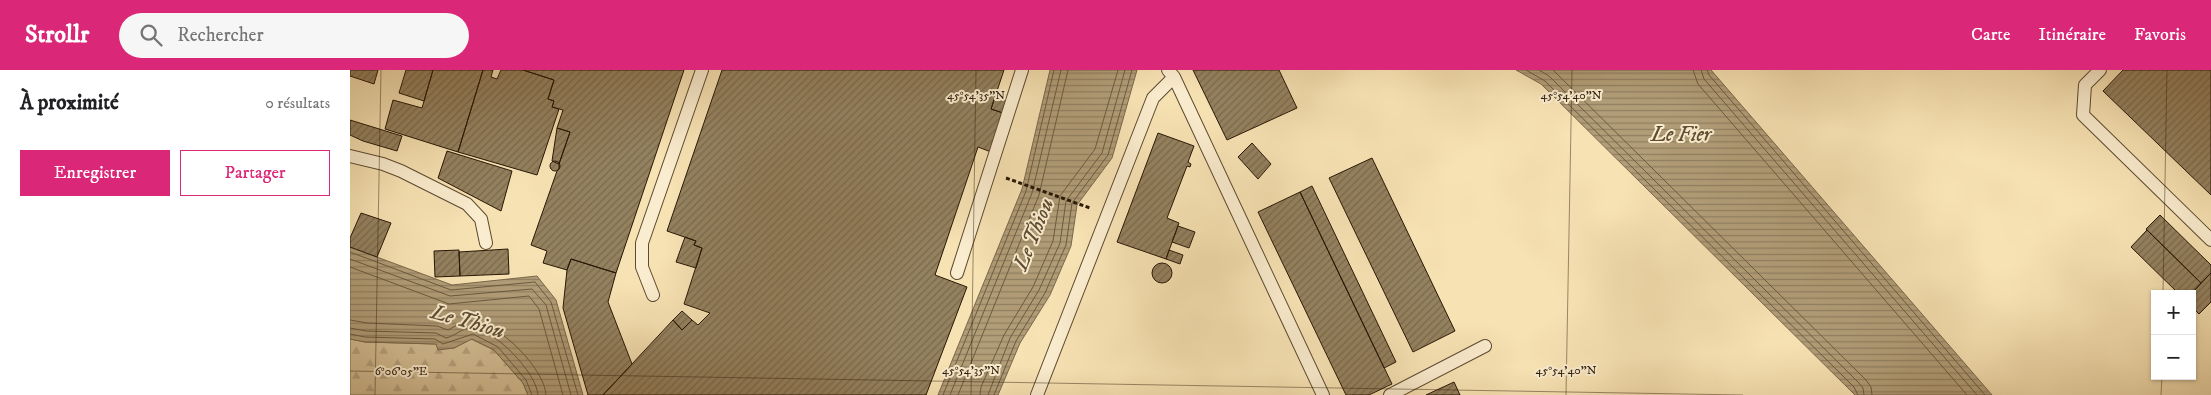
<!DOCTYPE html>
<html lang="fr">
<meta charset="utf-8">
<style>
:root{--surface:#fff;--page:#f6f6f6;--text:#202124;--muted:#757577;--line:#e0e0e0;--accent:#db2777}
body{margin:0;font-family:"IM FELL DW Pica",serif;background:var(--page);color:var(--text)}
.controls{position:absolute;right:15px;bottom:15px;display:grid;overflow:hidden;border-radius:0px;box-shadow:0 1px 4px #0004}
.controls button{width:45px;height:45px;display:grid;place-items:center;padding:0;border:0;border-bottom:1px solid var(--line);background:var(--surface);color:var(--text);font:25px sans-serif}
.list{margin:0;padding:0;list-style:none}
h2{display:flex;justify-content:space-between;align-items:center;height:65px;margin:0;padding:0 20px;font-size:21px}
h2 small{font-size:16px;font-weight:400;color:var(--muted)}
.actions{display:flex;gap:10px;padding:15px 20px}
.actions a{flex:1;padding:11px 0;border:1px solid var(--accent);border-radius:0px;text-align:center;font-size:18px;color:var(--accent)}
.actions .main{background:var(--accent);color:#fff}
.icon{flex:none;width:28px;height:28px;fill:none;stroke:currentColor;stroke-width:2;stroke-linecap:round;stroke-linejoin:round}
.map{position:relative;flex:none;width:1861px;height:325px;overflow:hidden}
header{display:flex;align-items:center;gap:30px;box-sizing:border-box;height:70px;padding:0 25px;background:var(--accent);color:#fff}
header strong{font-size:24px}
nav{display:flex;gap:28px;margin-inline-start:auto;font-size:18px}
.search{width:350px;height:45px;background:var(--page);display:flex;align-items:center;gap:12px;box-sizing:border-box;padding:0 18px;border-radius:28px;color:var(--muted);font-size:19px}
main{display:flex}
aside{flex:1;background:var(--surface)}
.map>svg:first-child{display:block}
</style>
<header>
<strong>Strollr</strong>
<div class="search"><svg class="icon" aria-label="search" viewBox="0 0 24 24"><circle cx="10" cy="10" r="6"/><path d="M15 15l6 6"/></svg>Rechercher</div>
<nav><a>Carte</a><a>Itinéraire</a><a>Favoris</a></nav>
</header>
<main>
<aside>
<h2>À proximité<small>0 résultats</small></h2>
<ul class="list">
</ul>
<div class="actions"><a class="main">Enregistrer</a><a>Partager</a></div>
</aside>
<div class="map">
<svg width="1861" height="325" viewBox="0 0 1861 325">
<defs>
<pattern id="forest-firs" width="22" height="20" patternUnits="userSpaceOnUse" patternTransform="scale(1.25)"><rect width="22" height="20" fill="#d4bf95"/><path d="M5 1l3.5 6h-7zM16 11l3.5 6h-7z" fill="#b6a37f"/></pattern>
<pattern id="water-rules" width="6" height="5" patternUnits="userSpaceOnUse" patternTransform="scale(1.25)"><rect width="6" height="5" fill="#b19d78"/><path d="M0 2.5h6" fill="none" stroke="#907f60"/></pattern>
<pattern id="building-hatch" width="6" height="6" patternUnits="userSpaceOnUse" patternTransform="scale(1.25)"><rect width="6" height="6" fill="#94815f"/><path d="M-1 1l2-2M0 6l6-6M5 7l2-2" fill="none" stroke="#79694c"/></pattern>
</defs>
<rect width="100%" height="100%" fill="#f7e2b3"/>
<filter id="stains"><feTurbulence type="fractalNoise" baseFrequency=".004" numOctaves="4"/><feColorMatrix values="0 0 0 0 .2 0 0 0 0 .09 0 0 0 0 .02 0 0 0 .5 -.17"/></filter>
<radialGradient id="worn" r=".72"><stop offset=".6" stop-color="#630" stop-opacity="0"/><stop offset="1" stop-color="#630" stop-opacity=".3"/></radialGradient>
<path fill="url(#forest-firs)" stroke="#7e6b4d" d="M0 269 15 272 86 274 104 278 121 269 144 280 173 313 178 325H0Z"/>
<path fill="url(#water-rules)" stroke="#7a674a" d="M700 0H787L762 88 727 135 721 176 700 225 670 273 648 325H588L672 119Z
M1166 0H1361L1642 325H1505L1191 14Z
M0 177 102 215 187 206 206 230 233 325H178L173 313 144 280 122 269 104 278 88 280 86 274 15 272 0 269Z"/>
<g fill="none" stroke-linecap="round" stroke-linejoin="round">
<path stroke="#6c5a3e" stroke-width="1" d="M1176 0 1195 11 1504 317 1508 325
M1189 0 1199 6 1508 312 1513 318 1514 325
M1203 0 1516 310 1521 317 1522 325
M1343 0 1348 14 1617 325
M1351 0 1354 9 1627 325
M1357 0 1359 5 1635 325
M0 182 101 220 185 212 201 232 228 325
M0 189 100 226 182 219 196 235 221 325
M0 197 99 234 179 226 189 239 213 325
M0 250 17 253 87 256 98 260C106 256 114 250 123 251 149 253 195 299 196 325
M0 258 16 261 86 263 96 268C105 266 112 258 121 258 144 258 187 303 188 325
M0 264 15 267 85 269 93 274 123 264 148 277 176 310 182 325
M593 325 676 121 704 0
M600 325 682 123 711 0
M608 325 689 125 718 0
M630 325 631 317 654 265 683 217 703 171 710 126 745 79 768 0
M638 325 660 268 689 220 710 173 716 131 752 83 775 0
M644 325 666 271 695 223 716 175 722 133 758 85 782 0"/>
</g>
<path fill="url(#building-hatch)" stroke="#281705" d="M0 0H28L24 14 0 6Z
M56 0H83L74 31 49 23Z
M83 0H133L108 82 35 59 43 30 72 38Z
M133 0H143L141 7 147 9 151 0H173L204 10 198 29 204 31 202 37 209 39 187 105 108 82Z
M173 0H334L266 203 221 189 217 200 193 193 197 181 181 175 207 101 209 99V94L220 62 207 58 213 40 202 37 204 31 198 29 204 10Z
M372 0H654L641 39 653 43 641 82 628 77 585 205 617 217 576 325H253L323 250 332 260 342 250 348 255 360 243 334 234 352 178 344 175 346 171 317 161Z
M843 0H929L947 38 877 70Z
M1773 0H1861V125L1753 21Z
M645 27 657 31 653 43 641 39Z
M0 50 52 66 47 81 13 71 0 65Z
M207 58 220 62 209 94 202 91Z
M808 63 844 76 838 92 841 94 840 97 837 96 817 148 829 153 816 189 767 172Z
M902 73 921 94 908 109 888 87Z
M97 81 162 101 151 141 88 108Z
M1022 88 1105 261 1063 282 979 108Z
M200 96a5 5 0 1 1 10 0a5 5 0 1 1-10 0Z
M962 116 1046 292 1034 298 950 122Z
M950 122 1042 314 1019 325H996L908 142Z
M11 143 41 153 27 187 0 177V168Z
M1810 145 1861 195V203L1851 213 1796 159Z
M828 156 845 162 839 178 822 172Z
M1797 160 1851 213 1841 224H1829L1781 177Z
M335 167 346 171 344 175 352 178 346 198 326 192Z
M158 179 159 204 110 206 109 182Z
M109 180 110 206 85 207 84 181Z
M819 180 833 185 830 194 816 189Z
M221 189 266 203 258 232 282 294 253 325H238L213 238 217 200Z
M802 203a10 10 0 1 1 20 0a10 10 0 1 1-20 0Z
M1861 203V232L1849 244 1842 237 1841 224Z
M332 241 342 250 332 260 323 250Z
M1104 312 1110 325H1076Z"/>
<g fill="none" stroke-linecap="round" stroke-linejoin="round">
<defs>
<path id="lane" d="M818 0 824 7 973 325
M1750 0 1735 15 1733 45 1861 170
M0 86 33 94 51 101 117 134 131 149 136 173
M607 203 672 0
M303 225 292 197V173L352 0
M687 325 803 28 824 7
M1040 325 1135 276"/>
</defs>
<use href="#lane" stroke="#5c4a30" stroke-width="14"/>
<path stroke="#281705" stroke-width="3" stroke-dasharray="4 2.5" stroke-linecap="butt" d="M656 108 740 138"/>
<use href="#lane" stroke="#faecce" stroke-width="12"/>
</g>
<path fill="none" stroke="#281705" stroke-width="1" stroke-opacity="0.45" d="M1813 224 1817 0M0 301 1393 325M25 325 31 0M621 325 626 0M1216 325 1222 0M1811 325 1812 306"/>
<g text-anchor="middle" stroke-width="4" stroke-linejoin="round" paint-order="stroke">
<g font-size="21" font-style="italic" fill="#5f4d33" stroke="#faecce">
<text x="1331" y="71">Le Fier</text>
<text transform="translate(683 164) rotate(-68)" y="7">Le Thiou</text>
<text transform="translate(118 251) rotate(16)" y="7">Le Thiou</text>
</g>
</g>
<g font-size="12" text-anchor="middle" fill="#281705" stroke="#faecce" stroke-width="4" stroke-linejoin="round" paint-order="stroke">
<text x="626" y="29">45°54'35"N</text>
<text x="1221" y="29">45°54'40"N</text>
<text x="621" y="304">45°54'35"N</text>
<text x="1216" y="304">45°54'40"N</text>
<text x="51" y="305">6°06'05"E</text>
</g>
<rect width="100%" height="100%" filter="url(#stains)"/>
<rect width="100%" height="100%" fill="url(#worn)"/>
</svg>
<div class="controls">
<button>+</button>
<button>−</button>
</div>
</div>
</main>
